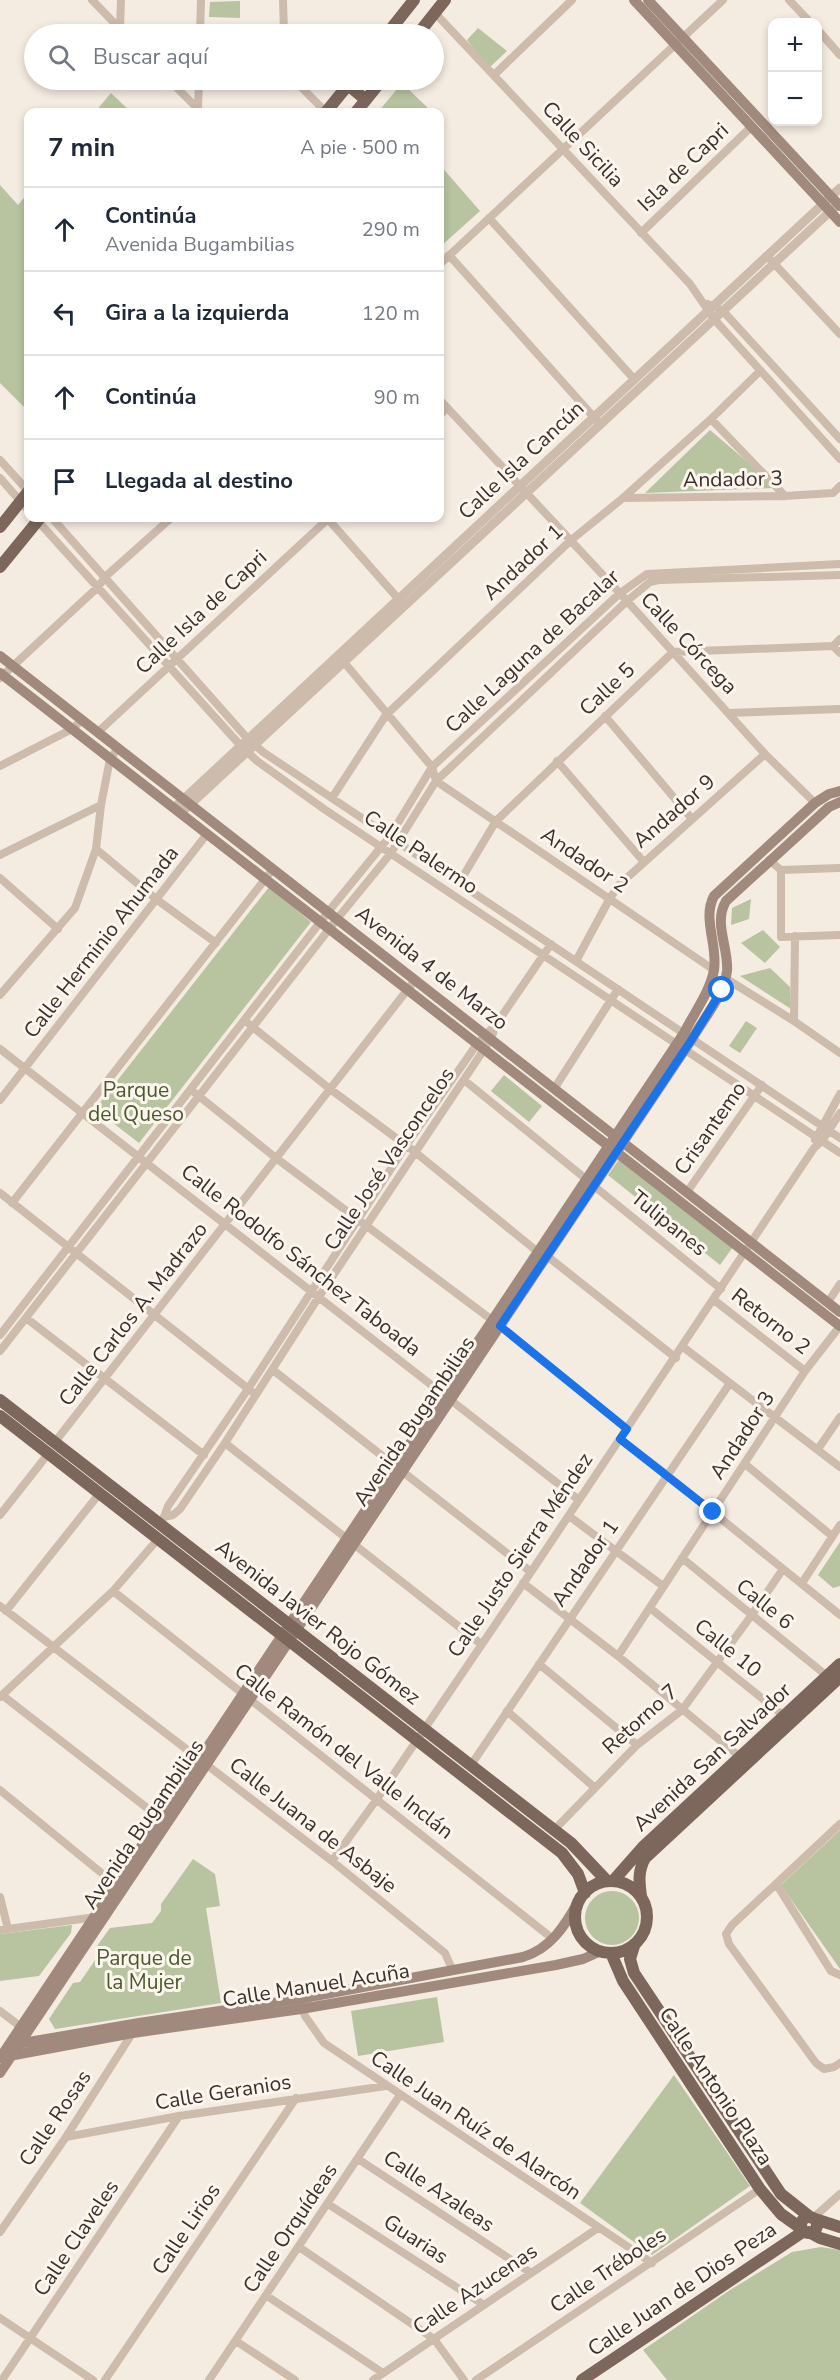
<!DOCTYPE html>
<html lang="es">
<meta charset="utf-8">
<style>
:root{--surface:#fff;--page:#f6f6f7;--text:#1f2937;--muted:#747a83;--line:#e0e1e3}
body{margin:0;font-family:"Nunito Sans",sans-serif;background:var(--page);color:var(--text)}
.controls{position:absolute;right:18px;top:18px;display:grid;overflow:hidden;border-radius:12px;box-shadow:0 3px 9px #0003}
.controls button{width:54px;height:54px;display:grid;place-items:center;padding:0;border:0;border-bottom:2px solid var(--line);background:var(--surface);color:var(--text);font:30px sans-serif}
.stop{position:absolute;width:18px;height:18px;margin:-14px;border:4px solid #1a73e8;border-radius:50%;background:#fff}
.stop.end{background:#1a73e8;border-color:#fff;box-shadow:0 2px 6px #0008}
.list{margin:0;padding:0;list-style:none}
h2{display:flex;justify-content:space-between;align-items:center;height:78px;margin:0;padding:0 24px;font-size:26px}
h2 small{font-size:20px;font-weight:400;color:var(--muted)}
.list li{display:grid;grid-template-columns:39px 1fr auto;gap:18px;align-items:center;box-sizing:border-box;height:84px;padding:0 24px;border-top:2px solid var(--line)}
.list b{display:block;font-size:22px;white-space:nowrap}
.list p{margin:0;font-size:20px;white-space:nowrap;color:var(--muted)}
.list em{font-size:20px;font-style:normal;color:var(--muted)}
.icon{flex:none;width:33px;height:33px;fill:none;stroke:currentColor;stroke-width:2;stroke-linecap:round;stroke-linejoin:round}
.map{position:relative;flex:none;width:840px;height:2380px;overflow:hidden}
.search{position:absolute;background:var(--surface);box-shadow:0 3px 9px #0003;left:24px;top:24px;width:420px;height:66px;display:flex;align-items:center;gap:15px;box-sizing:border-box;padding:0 21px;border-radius:33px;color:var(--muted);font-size:22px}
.panel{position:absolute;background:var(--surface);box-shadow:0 3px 9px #0003;left:24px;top:108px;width:420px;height:414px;border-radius:12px}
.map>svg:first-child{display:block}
</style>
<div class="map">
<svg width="840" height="2380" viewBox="0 0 840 2380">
<rect width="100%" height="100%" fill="#f4ebe1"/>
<path fill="#b8c4a0" d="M240 1V18L209 17 210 2Z
M478 28 507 51 489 68 467 40Z
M402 83 432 112H378Z
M111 93 131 112H95Z
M440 165 480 211 440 247Z
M0 185 18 205 28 193V411L0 383Z
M710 430 751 465 773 488 645 493Z
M269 887 311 922 139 1143 95 1109Z
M751 899 749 919 731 925 732 908Z
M763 930 780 947 765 963 741 943Z
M770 968 790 987 791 1009 740 976Z
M746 1021 757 1028 740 1053 729 1046Z
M504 1075 542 1106 529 1122 491 1091Z
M620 1158 733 1247 720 1265 608 1175Z
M840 1542V1586L833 1588 818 1575Z
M840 1830V1969L781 1885Z
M193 1859 215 1874 220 1906 206 1908 221 2003 55 2029 49 2019 73 1983 80 1982 100 1953 97 1946 110 1928 152 1923 161 1911V1904Z
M585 1918a27 27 0 1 1 54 0a27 27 0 1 1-54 0Z
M72 1925 71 1933 39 1976 0 1981V1934Z
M437 1997 444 2042 358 2056 351 2011Z
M674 2075 750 2186 652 2255 580 2203Z
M821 2247 840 2250V2380H667L643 2350 730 2290 792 2252Z"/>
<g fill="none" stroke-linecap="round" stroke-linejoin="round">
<path stroke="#cdbbac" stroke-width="8" d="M92 0 125 34
M283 0 284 34
M789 0 810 22
M435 13 690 284 714 319 840 459
M120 28 121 0
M818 30 840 55
M200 34 201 0
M494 75 572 0
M169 80 201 112
M294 80 326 112
M198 110 199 80
M489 218 634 379
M641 233 751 127
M449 255 600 424
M767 256 840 334
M440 264 723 0
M708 304 723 311 840 439
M440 400 627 601 765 754 815 803
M440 415 447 408
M711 419 785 496
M0 460 28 491
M0 478 28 510
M623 498 785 496 833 493 840 486
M52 518 247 738 263 752 840 1138
M36 519 240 745 257 761 324 809 840 1153
M328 519 402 603
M833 646 840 653
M343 661 432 767 436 781 714 970
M0 678 98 587 105 577 171 518
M729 713 840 709
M605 716 692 819
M98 732 329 518
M557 761 643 861
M0 766 72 729 82 720
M332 798 386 715 570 541 623 498 711 419 760 371
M96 849 156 899 216 943
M0 855 101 805
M769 860 781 870 840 868
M781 870V937L840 935
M0 878 58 929
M459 883 496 821 673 652 833 646 840 639
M576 961 610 898 620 884 765 754
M725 978 794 1021 840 1053
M0 995 75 908 96 849 101 805 110 759 118 748
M794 1021 795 936
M249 1024 330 1089 415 1152 538 1252
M0 1049 579 1500
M464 1080 586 1179
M554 1089 618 989
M195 1093 276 1158 492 1320
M0 1100 207 834
M815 1140 840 1094
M594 1186 721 1289
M687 1192 762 1085
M0 1193 251 1391
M12 1203 273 869
M547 1256 676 1358
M714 1300 805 1371
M828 1302 840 1284
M26 1318 204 1455
M500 1326 627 1429
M0 1335 328 912 390 836 432 767 619 594 647 574 840 564
M683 1347 840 1467
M0 1351 337 919 391 853 436 781 627 601 650 582 659 580 840 575
M273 1370 395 1466
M620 1439 667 1475 840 1615
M55 1442 415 980
M225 1443 481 1644
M818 1449 840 1417
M745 1464 832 1536
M403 1472 531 1572
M0 1515 48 1454
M569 1516 663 1586
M164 1517 173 1515 180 1509 225 1443 318 1298 491 1039 496 1024
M159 1523 164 1517 168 1506 248 1389 405 1147 477 1044 497 1023 551 944
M682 1558 827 1676
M523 1583 618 1656 740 1757
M802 1583 840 1525
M113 1591 553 1939
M0 1606 332 1861 445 1953 452 1969
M650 1608 784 1716
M6 1611 99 1494
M618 1656 805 1371 840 1326
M539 1664 637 1745
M2 1695 160 1818
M0 1697 113 1591 158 1539
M507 1711 594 1787
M471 1765 730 1383
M0 1790 115 1884
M840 1824 732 1925 726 1934 729 1944 816 2063 824 2069 834 2067 840 2063
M554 1830 637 1745 682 1710 751 1616 783 1569
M332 1861 377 1799 531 1572 814 1148 822 1141 840 1113
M777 1885 831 1971 840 1975
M0 1897 8 1929
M0 1930 96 1917
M301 2005 305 2016 324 2043 652 2263
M0 2011 21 2027
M66 2137 179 2116 386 2086
M358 2159 531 2273
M328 2204 484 2305
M813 2218 840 2194
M0 2232 66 2137 133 2032
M299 2247 434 2339 464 2380
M267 2296 383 2373
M0 2318 93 2380
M236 2341 295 2380
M2 2380 179 2116
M105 2380 296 2098
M209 2380 400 2095
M373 2380 598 2228
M476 2380 760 2189"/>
<path stroke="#cdbbac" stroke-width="9" d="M174 808 840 188
M181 813 835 207"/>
<path stroke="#a18a7d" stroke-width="10" d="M634 0 840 222
M648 0 840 206
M0 656 840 1312
M0 673 840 1326
M17 2044 139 2023 299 1999 523 1957C550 1949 565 1926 578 1902
M9 2056 133 2033 301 2009 556 1965 583 1959 601 1951
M0 2058 684 1033C694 1013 710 992 714 970 718 945 702 918 714 896L815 803 829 794 840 791
M0 2073 692 1039C704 1018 724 995 727 971 729 948 713 923 726 901L829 807 840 802"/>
<path stroke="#7d675c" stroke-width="12" d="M387 34 414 0
M418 34 445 0
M348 85 366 100
M326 112 352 80
M356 112 382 80
M0 527 28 492
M0 567 40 518
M0 1400 571 1843 607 1881
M0 1416 562 1853 578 1874 585 1893
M613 1881 643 1847 840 1664
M575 1917a36 36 0 1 1 72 0a36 36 0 1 1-72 0Z
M641 1896C639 1881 638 1871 645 1858L840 1677
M634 1946 630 1959 634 1973 781 2194 810 2217
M611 1953 623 1981 760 2189 781 2214 802 2229
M801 2225a8 8 0 1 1 16 0a8 8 0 1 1-16 0Z
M815 2219 840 2227
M809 2232 820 2238 840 2244
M582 2380 804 2231"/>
</g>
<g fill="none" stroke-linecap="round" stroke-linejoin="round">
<path stroke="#1a73e8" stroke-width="8" d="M713 1512 620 1439 627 1429 500 1326 692 1039 722 990"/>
</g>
<g text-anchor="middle" stroke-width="6" stroke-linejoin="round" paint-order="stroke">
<g font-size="21" fill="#3b302b" stroke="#fbf5ee">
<text transform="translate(583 144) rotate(47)" y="7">Calle Sicilia</text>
<text transform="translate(683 167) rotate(-44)" y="7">Isla de Capri</text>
<text transform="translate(521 460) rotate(-43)" y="7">Calle Isla Cancún</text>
<text transform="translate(733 479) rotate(-1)" y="7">Andador 3</text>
<text transform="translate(523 562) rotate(-43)" y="7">Andador 1</text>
<text transform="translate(201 612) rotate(-43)" y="7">Calle Isla de Capri</text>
<text transform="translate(689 643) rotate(47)" y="7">Calle Córcega</text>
<text transform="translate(532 651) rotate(-43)" y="7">Calle Laguna de Bacalar</text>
<text transform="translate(607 689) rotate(-43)" y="7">Calle 5</text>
<text transform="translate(674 811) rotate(-41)" y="7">Andador 9</text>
<text transform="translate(421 852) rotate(34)" y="7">Calle Palermo</text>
<text transform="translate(585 860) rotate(34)" y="7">Andador 2</text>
<text transform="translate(101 942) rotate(-52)" y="7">Calle Herminio Ahumada</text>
<text transform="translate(432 968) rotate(38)" y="7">Avenida 4 de Marzo</text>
<text transform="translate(710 1128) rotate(-55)" y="7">Crisantemo</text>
<text transform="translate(389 1159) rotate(-56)" y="7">Calle José Vasconcelos</text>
<text transform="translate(669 1223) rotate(39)" y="7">Tulipanes</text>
<text transform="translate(301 1260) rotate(38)" y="7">Calle Rodolfo Sánchez Taboada</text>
<text transform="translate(133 1314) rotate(-52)" y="7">Calle Carlos A. Madrazo</text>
<text transform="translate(771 1321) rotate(38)" y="7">Retorno 2</text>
<text transform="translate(414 1421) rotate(-56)" y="7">Avenida Bugambilias</text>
<text transform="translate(742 1435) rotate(-57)" y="7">Andador 3</text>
<text transform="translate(520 1555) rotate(-56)" y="7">Calle Justo Sierra Méndez</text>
<text transform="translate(585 1563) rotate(-55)" y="7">Andador 1</text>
<text transform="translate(765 1604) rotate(39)" y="7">Calle 6</text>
<text transform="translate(318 1622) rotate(38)" y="7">Avenida Javier Rojo Gómez</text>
<text transform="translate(728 1648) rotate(39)" y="7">Calle 10</text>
<text transform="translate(640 1719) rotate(-42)" y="7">Retorno 7</text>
<text transform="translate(344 1751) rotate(38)" y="7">Calle Ramón del Valle Inclán</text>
<text transform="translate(712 1757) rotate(-43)" y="7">Avenida San Salvador</text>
<text transform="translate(143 1824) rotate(-56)" y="7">Avenida Bugambilias</text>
<text transform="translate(313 1825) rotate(38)" y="7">Calle Juana de Asbaje</text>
<text transform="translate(316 1985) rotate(-9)" y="7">Calle Manuel Acuña</text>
<text transform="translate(716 2086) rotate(56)" y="7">Calle Antonio Plaza</text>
<text transform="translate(223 2092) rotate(-9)" y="7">Calle Geranios</text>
<text transform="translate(55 2118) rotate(-56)" y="7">Calle Rosas</text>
<text transform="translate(476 2125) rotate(34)" y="7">Calle Juan Ruíz de Alarcón</text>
<text transform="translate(439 2191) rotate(34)" y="7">Calle Azaleas</text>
<text transform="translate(290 2228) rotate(-56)" y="7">Calle Orquídeas</text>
<text transform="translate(186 2229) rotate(-56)" y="7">Calle Lirios</text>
<text transform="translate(76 2238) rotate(-56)" y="7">Calle Claveles</text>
<text transform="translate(416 2239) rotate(33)" y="7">Guarias</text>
<text transform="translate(608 2270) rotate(-34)" y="7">Calle Tréboles</text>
<text transform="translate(475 2289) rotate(-34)" y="7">Calle Azucenas</text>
<text transform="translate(682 2289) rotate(-34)" y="7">Calle Juan de Dios Peza</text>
</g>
<g font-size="21" fill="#4a5a2e" stroke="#fbf5ee">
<text x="136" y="1097">Parque<tspan x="136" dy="24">del Queso</tspan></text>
<text x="144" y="1965">Parque de<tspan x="144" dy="24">la Mujer</tspan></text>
</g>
</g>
</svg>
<div class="controls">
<button>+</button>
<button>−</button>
</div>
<div class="stop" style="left:722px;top:990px"></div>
<div class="stop end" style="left:713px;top:1512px"></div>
<div class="search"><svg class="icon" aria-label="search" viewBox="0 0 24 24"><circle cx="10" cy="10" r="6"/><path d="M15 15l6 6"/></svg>Buscar aquí</div>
<section class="panel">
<h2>7 min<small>A pie · 500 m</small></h2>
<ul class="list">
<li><svg class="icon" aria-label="ahead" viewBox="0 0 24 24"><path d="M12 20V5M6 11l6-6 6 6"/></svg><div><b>Continúa</b><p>Avenida Bugambilias</p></div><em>290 m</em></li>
<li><svg class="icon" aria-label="left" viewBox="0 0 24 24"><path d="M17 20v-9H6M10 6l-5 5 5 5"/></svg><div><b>Gira a la izquierda</b></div><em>120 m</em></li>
<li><svg class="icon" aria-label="ahead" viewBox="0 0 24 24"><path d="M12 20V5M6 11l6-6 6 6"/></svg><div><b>Continúa</b></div><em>90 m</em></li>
<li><svg class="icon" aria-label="arrive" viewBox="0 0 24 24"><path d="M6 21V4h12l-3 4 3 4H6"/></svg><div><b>Llegada al destino</b></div></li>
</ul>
</section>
</div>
